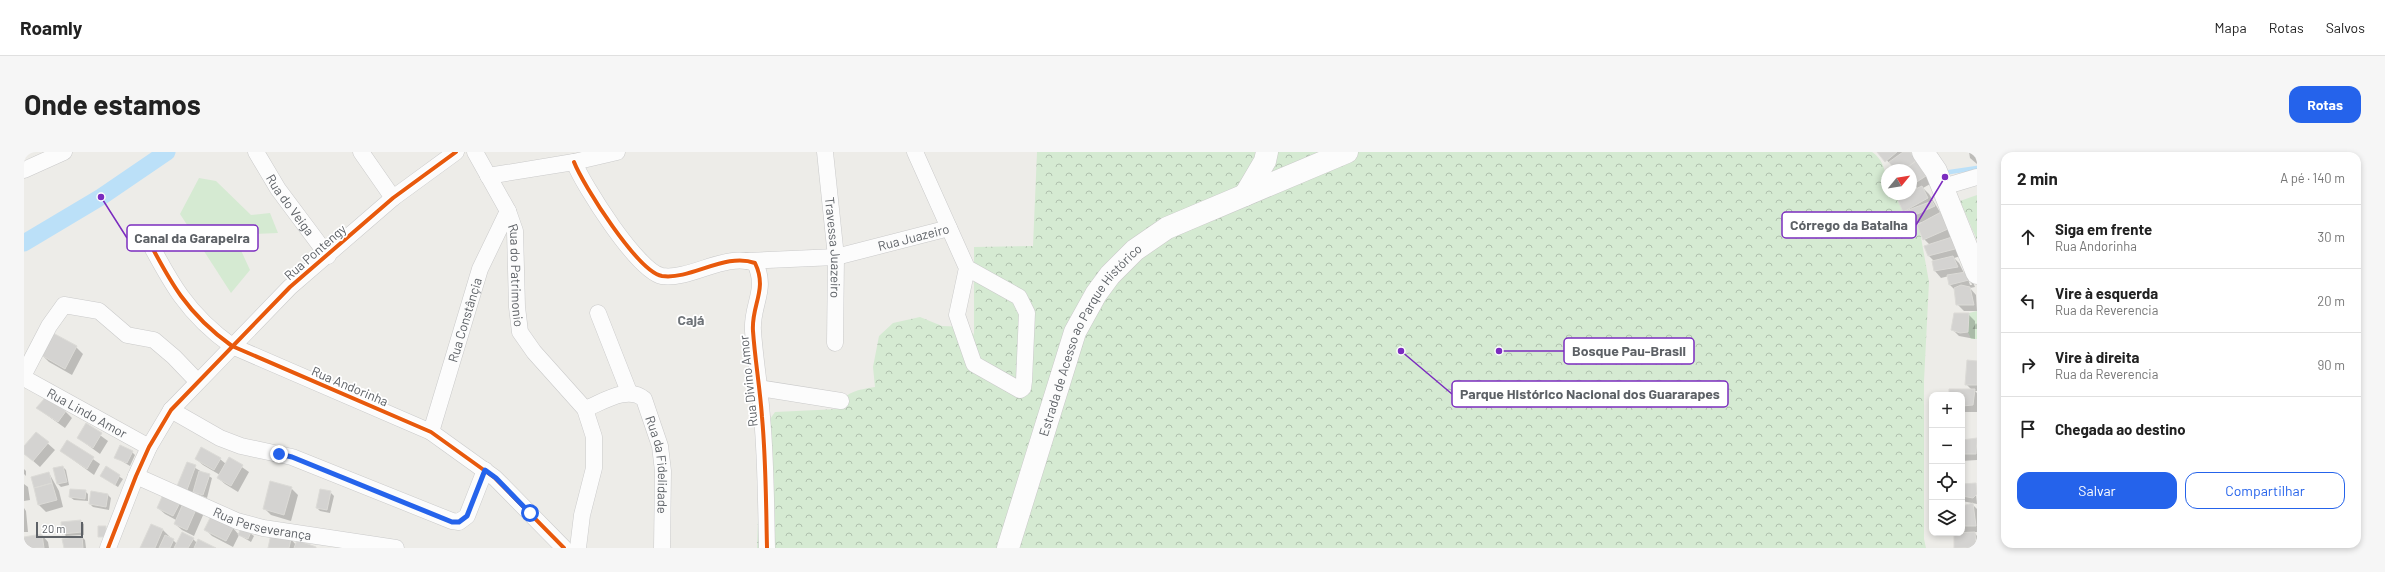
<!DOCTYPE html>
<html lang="pt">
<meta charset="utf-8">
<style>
:root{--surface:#fff;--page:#f6f6f6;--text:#222;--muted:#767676;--line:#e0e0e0;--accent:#2563eb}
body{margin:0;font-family:Barlow,sans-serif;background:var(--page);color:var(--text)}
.controls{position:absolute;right:12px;bottom:12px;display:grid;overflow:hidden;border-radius:8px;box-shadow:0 2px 6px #0003}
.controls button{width:36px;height:36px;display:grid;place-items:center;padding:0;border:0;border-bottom:1px solid var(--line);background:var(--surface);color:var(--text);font:20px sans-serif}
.compass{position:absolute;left:1857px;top:12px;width:36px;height:36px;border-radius:50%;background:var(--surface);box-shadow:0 2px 6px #0003;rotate:60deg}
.scale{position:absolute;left:12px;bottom:10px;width:47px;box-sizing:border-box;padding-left:4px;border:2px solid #5d6166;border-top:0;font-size:11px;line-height:14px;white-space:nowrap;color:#5d6166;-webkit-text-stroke:3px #fff;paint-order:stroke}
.stop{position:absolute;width:12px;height:12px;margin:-9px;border:3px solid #2563eb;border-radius:50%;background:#fff}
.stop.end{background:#2563eb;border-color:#fff;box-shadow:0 1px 4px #0008}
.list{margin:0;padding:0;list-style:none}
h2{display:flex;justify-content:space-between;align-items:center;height:52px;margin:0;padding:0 16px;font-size:17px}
h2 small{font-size:13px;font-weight:400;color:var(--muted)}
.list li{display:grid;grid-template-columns:26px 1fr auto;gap:12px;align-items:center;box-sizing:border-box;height:64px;padding:0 16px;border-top:1px solid var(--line)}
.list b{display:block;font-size:15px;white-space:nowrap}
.list p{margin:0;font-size:13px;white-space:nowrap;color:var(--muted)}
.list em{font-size:13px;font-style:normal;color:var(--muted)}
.actions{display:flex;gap:8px;padding:12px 16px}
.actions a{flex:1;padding:9px 0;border:1px solid var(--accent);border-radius:12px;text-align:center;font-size:14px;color:var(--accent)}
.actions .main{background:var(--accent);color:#fff}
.icon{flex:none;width:22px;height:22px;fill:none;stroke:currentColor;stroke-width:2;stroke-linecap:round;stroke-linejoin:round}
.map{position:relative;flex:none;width:1953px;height:396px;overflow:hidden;border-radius:12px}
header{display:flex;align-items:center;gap:24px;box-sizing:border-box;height:56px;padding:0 20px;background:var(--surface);border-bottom:1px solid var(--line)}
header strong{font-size:19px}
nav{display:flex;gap:22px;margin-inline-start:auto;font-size:14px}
.intro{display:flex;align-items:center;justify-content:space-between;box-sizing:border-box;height:96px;padding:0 24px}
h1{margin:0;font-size:28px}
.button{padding:10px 18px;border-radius:12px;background:var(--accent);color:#fff;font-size:14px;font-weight:700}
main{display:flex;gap:24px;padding:0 24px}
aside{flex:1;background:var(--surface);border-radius:12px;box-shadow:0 2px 6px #0003}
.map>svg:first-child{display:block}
</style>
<header>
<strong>Roamly</strong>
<nav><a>Mapa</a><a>Rotas</a><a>Salvos</a></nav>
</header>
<div class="intro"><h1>Onde estamos</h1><a class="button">Rotas</a></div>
<main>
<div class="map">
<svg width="1953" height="396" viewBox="0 0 1953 396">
<defs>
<pattern id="forest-firs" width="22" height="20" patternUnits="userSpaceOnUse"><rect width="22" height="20" fill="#d5ead2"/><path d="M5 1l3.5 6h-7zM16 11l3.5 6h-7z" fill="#b0c1ae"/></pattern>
<pattern id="park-crowns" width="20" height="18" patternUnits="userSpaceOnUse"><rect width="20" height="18" fill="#d5ead2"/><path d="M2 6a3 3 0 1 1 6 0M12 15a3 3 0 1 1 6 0" fill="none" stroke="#b0c1ae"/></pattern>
</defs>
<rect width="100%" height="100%" fill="#edece8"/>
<path fill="#d5ead2" d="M175 26 192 29 227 63 246 61 254 81 229 82 215 94 226 118 207 141 156 62Z"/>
<path fill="url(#forest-firs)" d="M1953 159V187H1947L1944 180 1945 161Z"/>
<path fill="url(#park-crowns)" d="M1013 0H1848C1862 9 1863 27 1863 42H1874L1896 80 1905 130 1900 229V387L1902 396H733L737 280 751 260 814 257C820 239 834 238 851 235L849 215 855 184 869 171 896 165 918 174 944 175 950 183V95L1009 94Z
M1953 43V88L1936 49Z"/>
<path fill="#0003" fill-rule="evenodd" d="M1854 0H1886L1908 31 1899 36 1905 42 1930 83 1926 85 1934 93 1937 104 1930 106 1935 111 1940 121 1948 128 1951 135 1946 136 1952 143 1953 159H1940L1933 152 1932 139 1926 133 1925 124 1917 126 1911 119 1910 109 1905 104 1901 95 1906 93 1900 87 1898 70 1887 74 1881 68 1880 59 1874 46 1894 37 1887 29V18H1873ZM1944 127H1946L1948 133H1946Z
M1945 0H1953V12L1946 6Z
M1944 162 1951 169V187L1935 184 1928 177Z
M52 195 59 202 48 223 25 210 18 203Z
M1953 210V239H1951L1953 241V260H1938V243H1926L1948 238 1942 232Z
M13 256 41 259 48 266 41 276Z
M62 273 84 289 76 302 54 286Z
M12 281 31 298 16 315 0 301V296Z
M1953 288V308L1938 309V289Z
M43 289 76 312 70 323 37 299Z
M108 300 111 303 106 314 91 305Z
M205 306 225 320 214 340 201 332 194 326 196 323 179 313 172 307H196L202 312Z
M163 311 188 326 183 346 171 341 170 344 161 341Z
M39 315 42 318 45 333 37 335 34 332Z
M82 316 99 327 94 335 77 324Z
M0 317 2 319V324L0 322Z
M25 321 35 339 39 355 22 360 15 353 8 325Z
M0 332 4 335 6 348 0 349Z
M1951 332 1953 352 1938 349V333Z
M267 336 274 343 267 369 247 363 240 356Z
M61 339 64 342V349L50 348 46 345Z
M142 340 180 361 170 384 158 378 151 372 152 368 141 362 134 356Z
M306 340 310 344 306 361 296 359 293 356Z
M84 343 87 346 85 358 69 355 66 352Z
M1949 353 1953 357V380H1950L1953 384V396H1931V381H1938V355Z
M0 356 2 359 4 380H0Z
M56 369 60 372V383L42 384 39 381Z
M127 373 139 378 153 392 169 387 173 391 190 396H117Z
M209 376 215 383 226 381 230 384 227 390 215 383 209 395 188 384 181 377Z
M18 383 24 390 25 396H0V386Z
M58 385 61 388 62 396H41Z
M267 387 272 393 292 396H245Z"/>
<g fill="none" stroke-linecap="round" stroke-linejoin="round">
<path stroke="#bbe0f8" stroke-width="4.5" d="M1919 21 1953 16"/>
<path stroke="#bbe0f8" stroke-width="17" d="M0 91 77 45 143 0"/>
</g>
<path fill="#d4d3d1" stroke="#dcdbd7" d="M1853 0H1873L1861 10Z
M1879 0H1886L1892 9 1879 18H1872L1865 10Z
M1892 9 1902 24 1888 33 1887 18 1881 17Z
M1898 34 1904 46 1879 60 1873 46 1887 42V39Z
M1908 49 1911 54 1880 68 1879 60Z
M1917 60 1924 77 1899 88 1893 73Z
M1928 85 1931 97 1904 104 1900 94Z
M1929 104 1934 115 1910 119 1908 109Z
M1942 120 1945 128 1925 133 1923 123Z
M1937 133 1946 135 1950 153H1932L1930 136Z
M1930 161H1945L1944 180 1936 181 1927 178Z
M29 181 53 194 41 217 17 203Z
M1943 208 1953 209V233H1941Z
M1925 237H1951L1949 253 1938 254V243H1925Z
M21 246 42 259 34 270 12 256Z
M62 271 78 281 69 296 53 286Z
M12 280 25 290 9 309 0 302V294Z
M1953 286 1952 302H1938V288Z
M43 288 70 305 63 317 36 299Z
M96 293 109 299 103 311 90 306Z
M177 295 197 306 190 318 171 307Z
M205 305 219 313 207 334 193 326Z
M163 310 172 313 163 338 153 334Z
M39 314 43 330 33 332 29 316Z
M82 314 96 323 91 333 76 324Z
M175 319 186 322 179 343 169 340Z
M25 320 28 331 10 336 7 325Z
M246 329 268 335 260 363 239 357Z
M28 331 33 348 14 353 10 336Z
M1952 331 1953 342 1949 346 1938 344V332Z
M46 337 62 338 61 347 45 345Z
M296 337 307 339 303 358 292 356Z
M141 338 158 347 149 364 133 356Z
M67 339 84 342 82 355 65 352Z
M161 347 174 353 163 378 150 372Z
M1949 351 1952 374H1938V354Z
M187 364 209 376 202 389 180 378Z
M57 368 58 380 38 382 37 370Z
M127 372 139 377 131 396H116Z
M74 374H82V385H74Z
M217 376 227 380 224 387 214 383Z
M158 380 170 386 164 396H150Z
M1951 380 1952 395 1930 396V381Z
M18 382 20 396H0V385Z
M247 382 267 387 265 396H244Z
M141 383 150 387 146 396H135Z
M58 384 59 396H40L38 387Z
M174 387 192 396H170Z
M273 388 292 395V396H270Z"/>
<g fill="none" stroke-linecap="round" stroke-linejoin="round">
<defs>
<g id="street">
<path id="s1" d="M232 0 254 37 304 104"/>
<path d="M337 0 369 46"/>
<path id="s2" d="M451 0 484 59 491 79 493 155 496 180 510 200 561 257 570 285V316L558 363 554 396"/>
<path id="s3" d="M801 0 812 105 811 191"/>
<path d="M891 0 943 116 933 163 950 212 996 238 999 236 1000 229 1003 161 995 145 943 116"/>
<path d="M550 10C559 33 614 120 638 124 668 128 701 100 731 111 744 138 727 153 729 179 731 208 736 236 738 265 742 308 742 352 743 396"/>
<path d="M0 18 40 0"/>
<path d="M464 24 550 10 593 0"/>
<path d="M1919 35 1953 25"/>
<path d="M121 82C146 130 163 162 208 194L407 280 471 326 540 396"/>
<path id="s4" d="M723 109 812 105 925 76"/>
<path d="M574 161 605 240"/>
<path d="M0 222 25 174 40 153 75 159 103 183 130 188 150 205 173 229"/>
<path id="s5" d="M0 226 125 295"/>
<path d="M735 236 817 249"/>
<path id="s6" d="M561 257C579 250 604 233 620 247L636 294 639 319 638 396"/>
<path d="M147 258 196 286 217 294 268 305 428 369 435 370 443 364 461 318"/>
<path id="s7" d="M407 280 456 117 484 59"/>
<path id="s8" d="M112 324 213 369 239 376 372 396"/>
<path d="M84 396 112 324 125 295 147 258 266 135 369 46 432 0"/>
</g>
<g id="secondary">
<path d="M1899 0 1912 19 1953 121"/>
<path d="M1221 43 1241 9 1243 0"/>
<path id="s9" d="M984 396 1051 180 1072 142 1086 123 1111 98 1143 76 1323 0"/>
</g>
</defs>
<use href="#street" stroke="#cacaca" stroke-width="17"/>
<use href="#secondary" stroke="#c9c9c8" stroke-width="23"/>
<use href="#street" stroke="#fcfcfc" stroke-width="16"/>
<use href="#secondary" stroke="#fcfcfc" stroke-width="22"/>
<defs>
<path id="cycleway" d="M550 10C559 33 614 120 638 124 668 128 701 100 731 111 744 138 727 153 729 179 731 208 736 236 738 265 742 308 742 352 743 396
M121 82C146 130 163 162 208 194L407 280 471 326 540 396
M84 396 112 324 125 295 147 258 266 135 369 46 432 0"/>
</defs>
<use href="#cycleway" stroke="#fff" stroke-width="6"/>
<use href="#cycleway" stroke="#e8590c" stroke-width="4"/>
</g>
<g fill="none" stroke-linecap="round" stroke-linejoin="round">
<path stroke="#2563eb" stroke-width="5" d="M255 302 268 305 428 370H435L443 364 461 318 472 326 506 361"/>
</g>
<g text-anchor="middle" stroke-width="3.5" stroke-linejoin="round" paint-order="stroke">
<g font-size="13" fill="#5d6166" stroke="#fff">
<text dy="5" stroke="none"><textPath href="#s1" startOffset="63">Rua do Veiga</textPath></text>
<text dy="5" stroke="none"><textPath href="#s4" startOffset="169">Rua Juazeiro</textPath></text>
<text dy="5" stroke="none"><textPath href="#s3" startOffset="96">Travessa Juazeiro</textPath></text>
<text transform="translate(291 100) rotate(-41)" y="5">Rua Pontengy</text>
<text dy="5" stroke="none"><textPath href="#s2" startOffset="133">Rua do Patrimonio</textPath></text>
<text dy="5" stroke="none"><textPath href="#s7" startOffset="117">Rua Constânçia</textPath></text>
<text dy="5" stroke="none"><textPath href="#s9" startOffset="226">Estrada de Acesso ao Parque Histórico</textPath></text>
<text transform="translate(724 229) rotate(-96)" y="5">Rua Divino Amor</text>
<text transform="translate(326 234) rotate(23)" y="5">Rua Andorinha</text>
<text dy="5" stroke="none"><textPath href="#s5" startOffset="72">Rua Lindo Amor</textPath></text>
<text dy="5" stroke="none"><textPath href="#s6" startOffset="131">Rua da Fidelidade</textPath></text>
<text dy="5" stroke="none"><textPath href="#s8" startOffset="136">Rua Perseverança</textPath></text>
</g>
<g font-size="14" font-weight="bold" fill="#6e7378" stroke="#fff">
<text x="667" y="173">Cajá</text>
</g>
</g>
<path fill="none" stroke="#7b2cbf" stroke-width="1.5" d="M1921 25L1892 73M77 45L103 86M1475 199L1540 199M1377 199L1428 242"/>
<g fill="#7b2cbf" stroke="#fff" stroke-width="1.5">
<circle cx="1921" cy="25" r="4"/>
<circle cx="77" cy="45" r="4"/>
<circle cx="1475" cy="199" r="4"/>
<circle cx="1377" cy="199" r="4"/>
</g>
<g fill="#fff" stroke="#7b2cbf" stroke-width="1.5">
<rect x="1758" y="60" width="134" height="26" rx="4"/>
<rect x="103" y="73" width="131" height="26" rx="4"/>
<rect x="1540" y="186" width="130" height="26" rx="4"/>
<rect x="1428" y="229" width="276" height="26" rx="4"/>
</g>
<g font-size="14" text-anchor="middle" font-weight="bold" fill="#5d6166">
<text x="1825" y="78">Córrego da Batalha</text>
<text x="168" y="91">Canal da Garapeira</text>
<text x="1605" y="204">Bosque Pau-Brasil</text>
<text x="1566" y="247">Parque Histórico Nacional dos Guararapes</text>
</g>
</svg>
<div class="controls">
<button>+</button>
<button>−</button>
<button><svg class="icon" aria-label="locate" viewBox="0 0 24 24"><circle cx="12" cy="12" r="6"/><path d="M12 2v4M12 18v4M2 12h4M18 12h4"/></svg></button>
<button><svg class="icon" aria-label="layers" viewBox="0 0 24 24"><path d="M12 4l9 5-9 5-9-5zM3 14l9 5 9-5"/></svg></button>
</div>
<svg class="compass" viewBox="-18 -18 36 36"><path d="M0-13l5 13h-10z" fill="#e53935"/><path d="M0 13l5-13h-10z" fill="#767676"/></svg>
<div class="scale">20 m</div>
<div class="stop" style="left:506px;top:361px"></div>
<div class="stop end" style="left:255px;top:302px"></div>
</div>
<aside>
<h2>2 min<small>A pé · 140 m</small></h2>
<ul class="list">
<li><svg class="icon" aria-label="ahead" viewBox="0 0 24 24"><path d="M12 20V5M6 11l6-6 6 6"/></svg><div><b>Siga em frente</b><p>Rua Andorinha</p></div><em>30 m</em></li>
<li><svg class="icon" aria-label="left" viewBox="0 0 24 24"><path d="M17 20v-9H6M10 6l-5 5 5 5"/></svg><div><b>Vire à esquerda</b><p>Rua da Reverencia</p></div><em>20 m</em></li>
<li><svg class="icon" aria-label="right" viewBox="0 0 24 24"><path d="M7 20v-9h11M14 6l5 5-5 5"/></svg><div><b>Vire à direita</b><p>Rua da Reverencia</p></div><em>90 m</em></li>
<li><svg class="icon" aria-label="arrive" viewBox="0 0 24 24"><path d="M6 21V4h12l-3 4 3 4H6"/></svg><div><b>Chegada ao destino</b></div></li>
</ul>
<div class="actions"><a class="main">Salvar</a><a>Compartilhar</a></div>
</aside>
</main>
